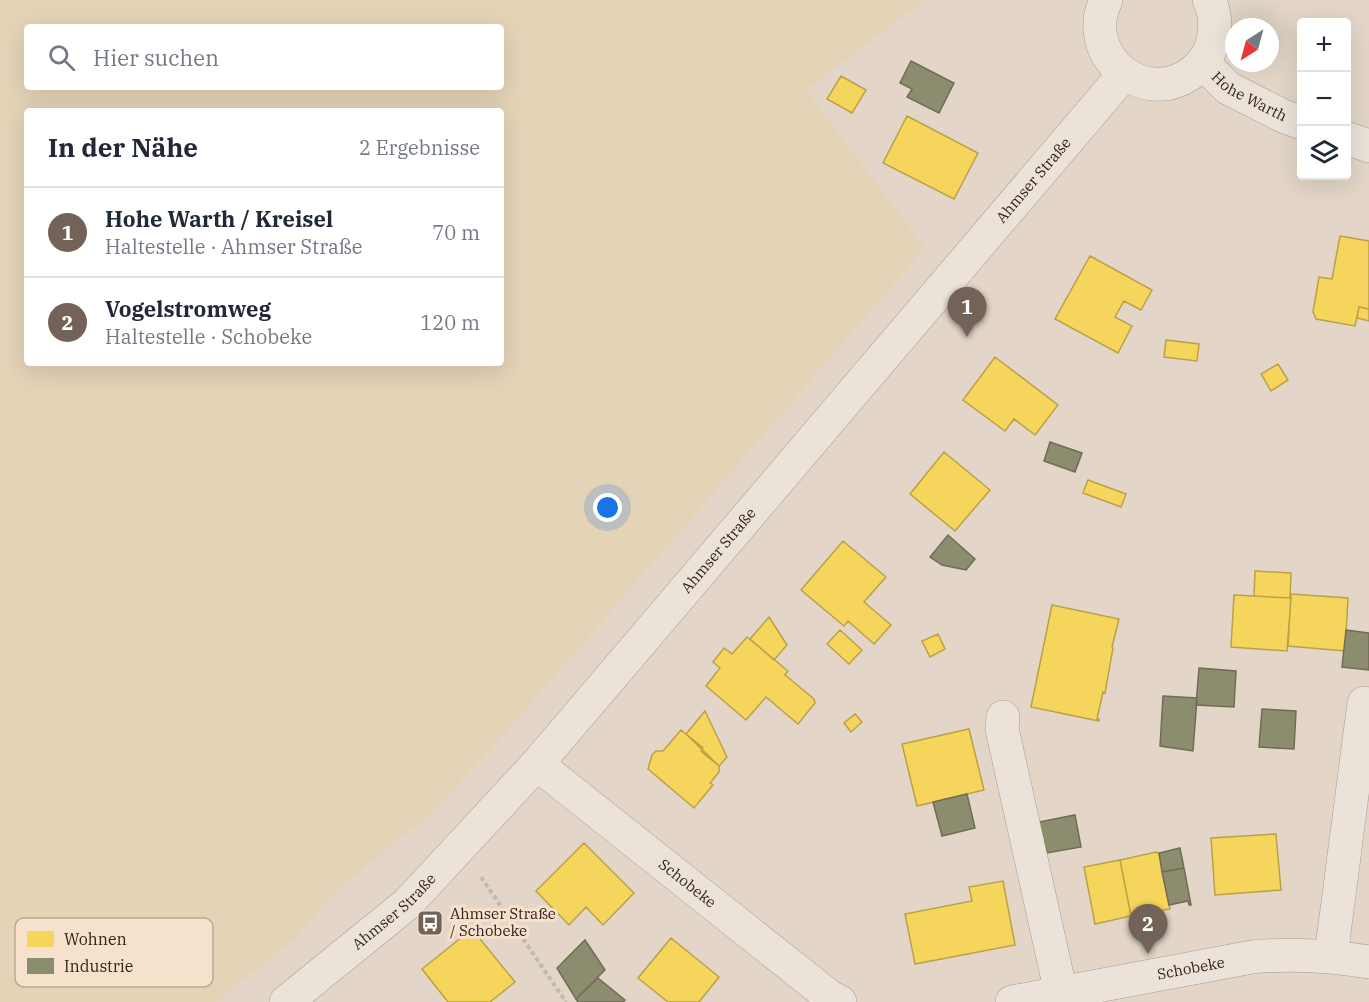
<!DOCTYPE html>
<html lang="de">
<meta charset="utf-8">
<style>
:root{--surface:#fff;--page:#f2f2f3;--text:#1f2937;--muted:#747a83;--line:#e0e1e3;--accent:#726258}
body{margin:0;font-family:"IBM Plex Serif",serif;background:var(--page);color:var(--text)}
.controls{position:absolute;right:18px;top:18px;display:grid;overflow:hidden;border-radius:6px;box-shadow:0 6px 24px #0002}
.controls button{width:54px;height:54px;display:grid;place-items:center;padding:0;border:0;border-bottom:2px solid var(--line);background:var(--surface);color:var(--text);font:30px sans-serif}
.compass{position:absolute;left:1225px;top:18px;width:54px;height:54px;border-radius:50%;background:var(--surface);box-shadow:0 6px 24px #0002;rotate:216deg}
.you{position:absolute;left:608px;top:508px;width:21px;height:21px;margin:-15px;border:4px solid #fff;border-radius:50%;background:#1a73e8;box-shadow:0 0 0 9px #1a73e833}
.badge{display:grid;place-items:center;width:39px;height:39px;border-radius:50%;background:var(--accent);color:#fff;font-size:20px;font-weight:700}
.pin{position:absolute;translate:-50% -50px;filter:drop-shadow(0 2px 3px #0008)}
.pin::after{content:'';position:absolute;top:32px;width:21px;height:18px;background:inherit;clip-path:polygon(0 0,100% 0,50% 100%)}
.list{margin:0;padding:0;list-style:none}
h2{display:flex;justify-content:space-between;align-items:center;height:78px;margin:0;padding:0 24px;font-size:26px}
h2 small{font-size:20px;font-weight:400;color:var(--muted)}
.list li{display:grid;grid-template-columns:39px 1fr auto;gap:18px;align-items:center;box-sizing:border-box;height:90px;padding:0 24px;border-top:2px solid var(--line)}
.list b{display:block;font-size:22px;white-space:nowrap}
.list p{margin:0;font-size:20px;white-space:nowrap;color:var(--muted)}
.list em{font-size:20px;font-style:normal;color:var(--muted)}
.icon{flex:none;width:33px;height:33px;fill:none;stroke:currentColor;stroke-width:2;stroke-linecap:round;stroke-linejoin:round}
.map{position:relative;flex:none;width:1369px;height:1002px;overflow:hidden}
.search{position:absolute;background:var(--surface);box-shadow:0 6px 24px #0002;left:24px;top:24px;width:480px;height:66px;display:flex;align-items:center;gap:15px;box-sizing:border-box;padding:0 21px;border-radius:6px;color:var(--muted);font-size:22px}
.panel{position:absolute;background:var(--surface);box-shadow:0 6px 24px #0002;left:24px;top:108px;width:480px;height:258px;border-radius:6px}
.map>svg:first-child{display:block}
</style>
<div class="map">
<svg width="1369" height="1002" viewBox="0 0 1369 1002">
<rect width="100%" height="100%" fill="#e3d6c8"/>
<path fill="#e4d3b7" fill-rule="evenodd" d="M0 0H925L806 90 925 248 509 729 430 814 336 891 295 939 215 1002H0ZM27 27H501V87H27ZM27 111H501V363H27Z"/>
<path fill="#f6d55c" stroke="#bca048" stroke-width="1.5" d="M841 76 866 90 852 113 827 99Z
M907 116 978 153 954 199 883 163Z
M1340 236 1369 241V309L1359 307 1355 326 1316 319 1313 312 1319 277 1332 279Z
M1090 256 1152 290 1141 310 1124 301 1115 317 1132 326 1118 353 1055 319Z
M1359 307 1369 309V321L1357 318Z
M1166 340 1199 344 1197 361 1164 357Z
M995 357 1058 405 1035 435 1014 419 1005 431 963 400Z
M1278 364 1288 380 1271 391 1261 374Z
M944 452 990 490 955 531 910 494Z
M1088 480 1126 494 1121 507 1083 493Z
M843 541 886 577 864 602 891 625 874 644 848 621 844 626 801 590Z
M1255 571 1291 573 1290 598 1254 596Z
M1291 594 1348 598 1345 651 1288 646Z
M1234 595 1291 598 1287 651 1231 647Z
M1052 605 1119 619 1112 647 1113 648 1105 693 1103 692 1097 719H1099V721L1031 707Z
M769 617 787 645 774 660 750 639Z
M840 630 862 650 849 664 827 644Z
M938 634 945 649 930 657 922 641Z
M747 637 788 671 785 675 814 699 815 703 798 724 766 697 746 720 706 686 720 668 713 662 724 648 732 654Z
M705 711 727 757 719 766 686 734Z
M855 714 862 722 851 732 844 723Z
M969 729 984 790 917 806 902 744Z
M681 730 703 748 701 751 719 766V772L710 783 713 785 694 808 648 769 652 755 656 751H663Z
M1276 834 1281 890 1215 895 1211 838Z
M584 843 634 893 603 925 586 907 569 925 536 891Z
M1156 852 1159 853 1170 909 1131 916 1120 860Z
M1120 860 1131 916 1095 924 1084 867Z
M1003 881 1015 945 915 964 905 914 972 901 969 887Z
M472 929 515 982 490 1002H448L422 969Z
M671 938 719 977 699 1002H668L638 978Z"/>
<path fill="#8c8c6e" stroke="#726c55" stroke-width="1.5" d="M911 61 954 83 939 113 907 97 912 89 900 83Z
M1050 442 1082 453 1075 472 1044 461Z
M948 535 975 559 966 570 942 565 930 557Z
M1346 630 1369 633V670L1342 667Z
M1199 668 1236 671 1234 707 1196 705Z
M1163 696 1197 698 1193 751 1160 746Z
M1262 709 1296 711 1294 749 1259 747Z
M967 794 975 828 942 836 933 802Z
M1075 815 1081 847 1047 853 1039 822Z
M1180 848 1184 868 1162 872 1159 853Z
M1184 868 1191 905H1189L1188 901 1169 905 1162 872Z
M585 940 605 970 576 999 557 968Z
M598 978 625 1000 623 1002H578L576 999Z"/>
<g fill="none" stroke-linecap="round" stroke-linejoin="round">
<defs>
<g id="minor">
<path d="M1106 0C1079 56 1146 110 1194 71 1203 63 1211 53 1213 40 1216 26 1216 13 1209 0"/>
<path id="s1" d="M1203 63 1228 88 1283 116 1302 123"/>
<path d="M1346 138 1369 146"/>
<path d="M1003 717 1002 729 1061 993"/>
<path id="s2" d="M537 764 829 996 840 1002"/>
<path d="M1331 956 1364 703"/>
<path id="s3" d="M286 1002 408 903 537 764 1124 74"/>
<path id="s4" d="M1012 1002 1252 957C1293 953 1328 955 1369 962"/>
</g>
</defs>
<use href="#minor" stroke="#a89c92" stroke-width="34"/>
<path stroke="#c3b9b1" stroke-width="4" stroke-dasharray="4.5 3" stroke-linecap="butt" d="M481 877 566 1002"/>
<use href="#minor" stroke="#ebe3da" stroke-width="33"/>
</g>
<defs>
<symbol id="bus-square" viewBox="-11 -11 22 22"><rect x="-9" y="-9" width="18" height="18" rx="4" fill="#726258" stroke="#f6e2cc"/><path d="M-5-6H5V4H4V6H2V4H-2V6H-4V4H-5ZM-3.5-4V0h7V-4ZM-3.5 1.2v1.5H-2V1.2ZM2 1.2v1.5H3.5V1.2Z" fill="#fff"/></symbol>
</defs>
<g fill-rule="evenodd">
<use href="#bus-square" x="415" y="908" width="30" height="30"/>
</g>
<g text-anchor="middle" stroke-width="6" stroke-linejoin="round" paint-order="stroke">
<g font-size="15" fill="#35231b" stroke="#f6e2cc">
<text dy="5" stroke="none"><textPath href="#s1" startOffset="58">Hohe Warth</textPath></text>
<text dy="5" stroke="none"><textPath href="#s3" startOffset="1113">Ahmser Straße</textPath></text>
<text dy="5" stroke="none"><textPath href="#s3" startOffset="627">Ahmser Straße</textPath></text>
<text dy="5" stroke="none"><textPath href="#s2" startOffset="192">Schobeke</textPath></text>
<text dy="5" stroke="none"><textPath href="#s3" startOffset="141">Ahmser Straße</textPath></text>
<text dy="5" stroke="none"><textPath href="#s4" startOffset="182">Schobeke</textPath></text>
</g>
<g font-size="15" fill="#35231b" stroke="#f6e2cc" text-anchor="start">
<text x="450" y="919">Ahmser Straße<tspan x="450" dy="17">/ Schobeke</tspan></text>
</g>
</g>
<rect x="15" y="918" width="198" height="69" rx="9" fill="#f6e2cc" stroke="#bca997" stroke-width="1.5"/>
<rect x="27" y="931" width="27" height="16" fill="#f6d55c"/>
<rect x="27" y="958" width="27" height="16" fill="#8c8c6e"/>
<g font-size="16" fill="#35231b">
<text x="64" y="945">Wohnen</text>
<text x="64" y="972">Industrie</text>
</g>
</svg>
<div class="controls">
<button>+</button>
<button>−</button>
<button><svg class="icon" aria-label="layers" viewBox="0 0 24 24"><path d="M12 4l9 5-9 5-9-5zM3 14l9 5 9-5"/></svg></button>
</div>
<svg class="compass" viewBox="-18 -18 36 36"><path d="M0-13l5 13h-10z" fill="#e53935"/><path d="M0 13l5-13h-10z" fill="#747a83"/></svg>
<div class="you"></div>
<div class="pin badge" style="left:967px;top:337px">1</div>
<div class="pin badge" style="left:1148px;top:954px">2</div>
<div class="search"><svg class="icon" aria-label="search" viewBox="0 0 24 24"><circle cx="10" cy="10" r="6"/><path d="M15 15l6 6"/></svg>Hier suchen</div>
<section class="panel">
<h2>In der Nähe<small>2 Ergebnisse</small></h2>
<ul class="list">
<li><span class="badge">1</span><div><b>Hohe Warth / Kreisel</b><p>Haltestelle · Ahmser Straße</p></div><em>70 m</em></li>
<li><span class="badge">2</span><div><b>Vogelstromweg</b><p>Haltestelle · Schobeke</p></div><em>120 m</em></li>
</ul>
</section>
</div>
